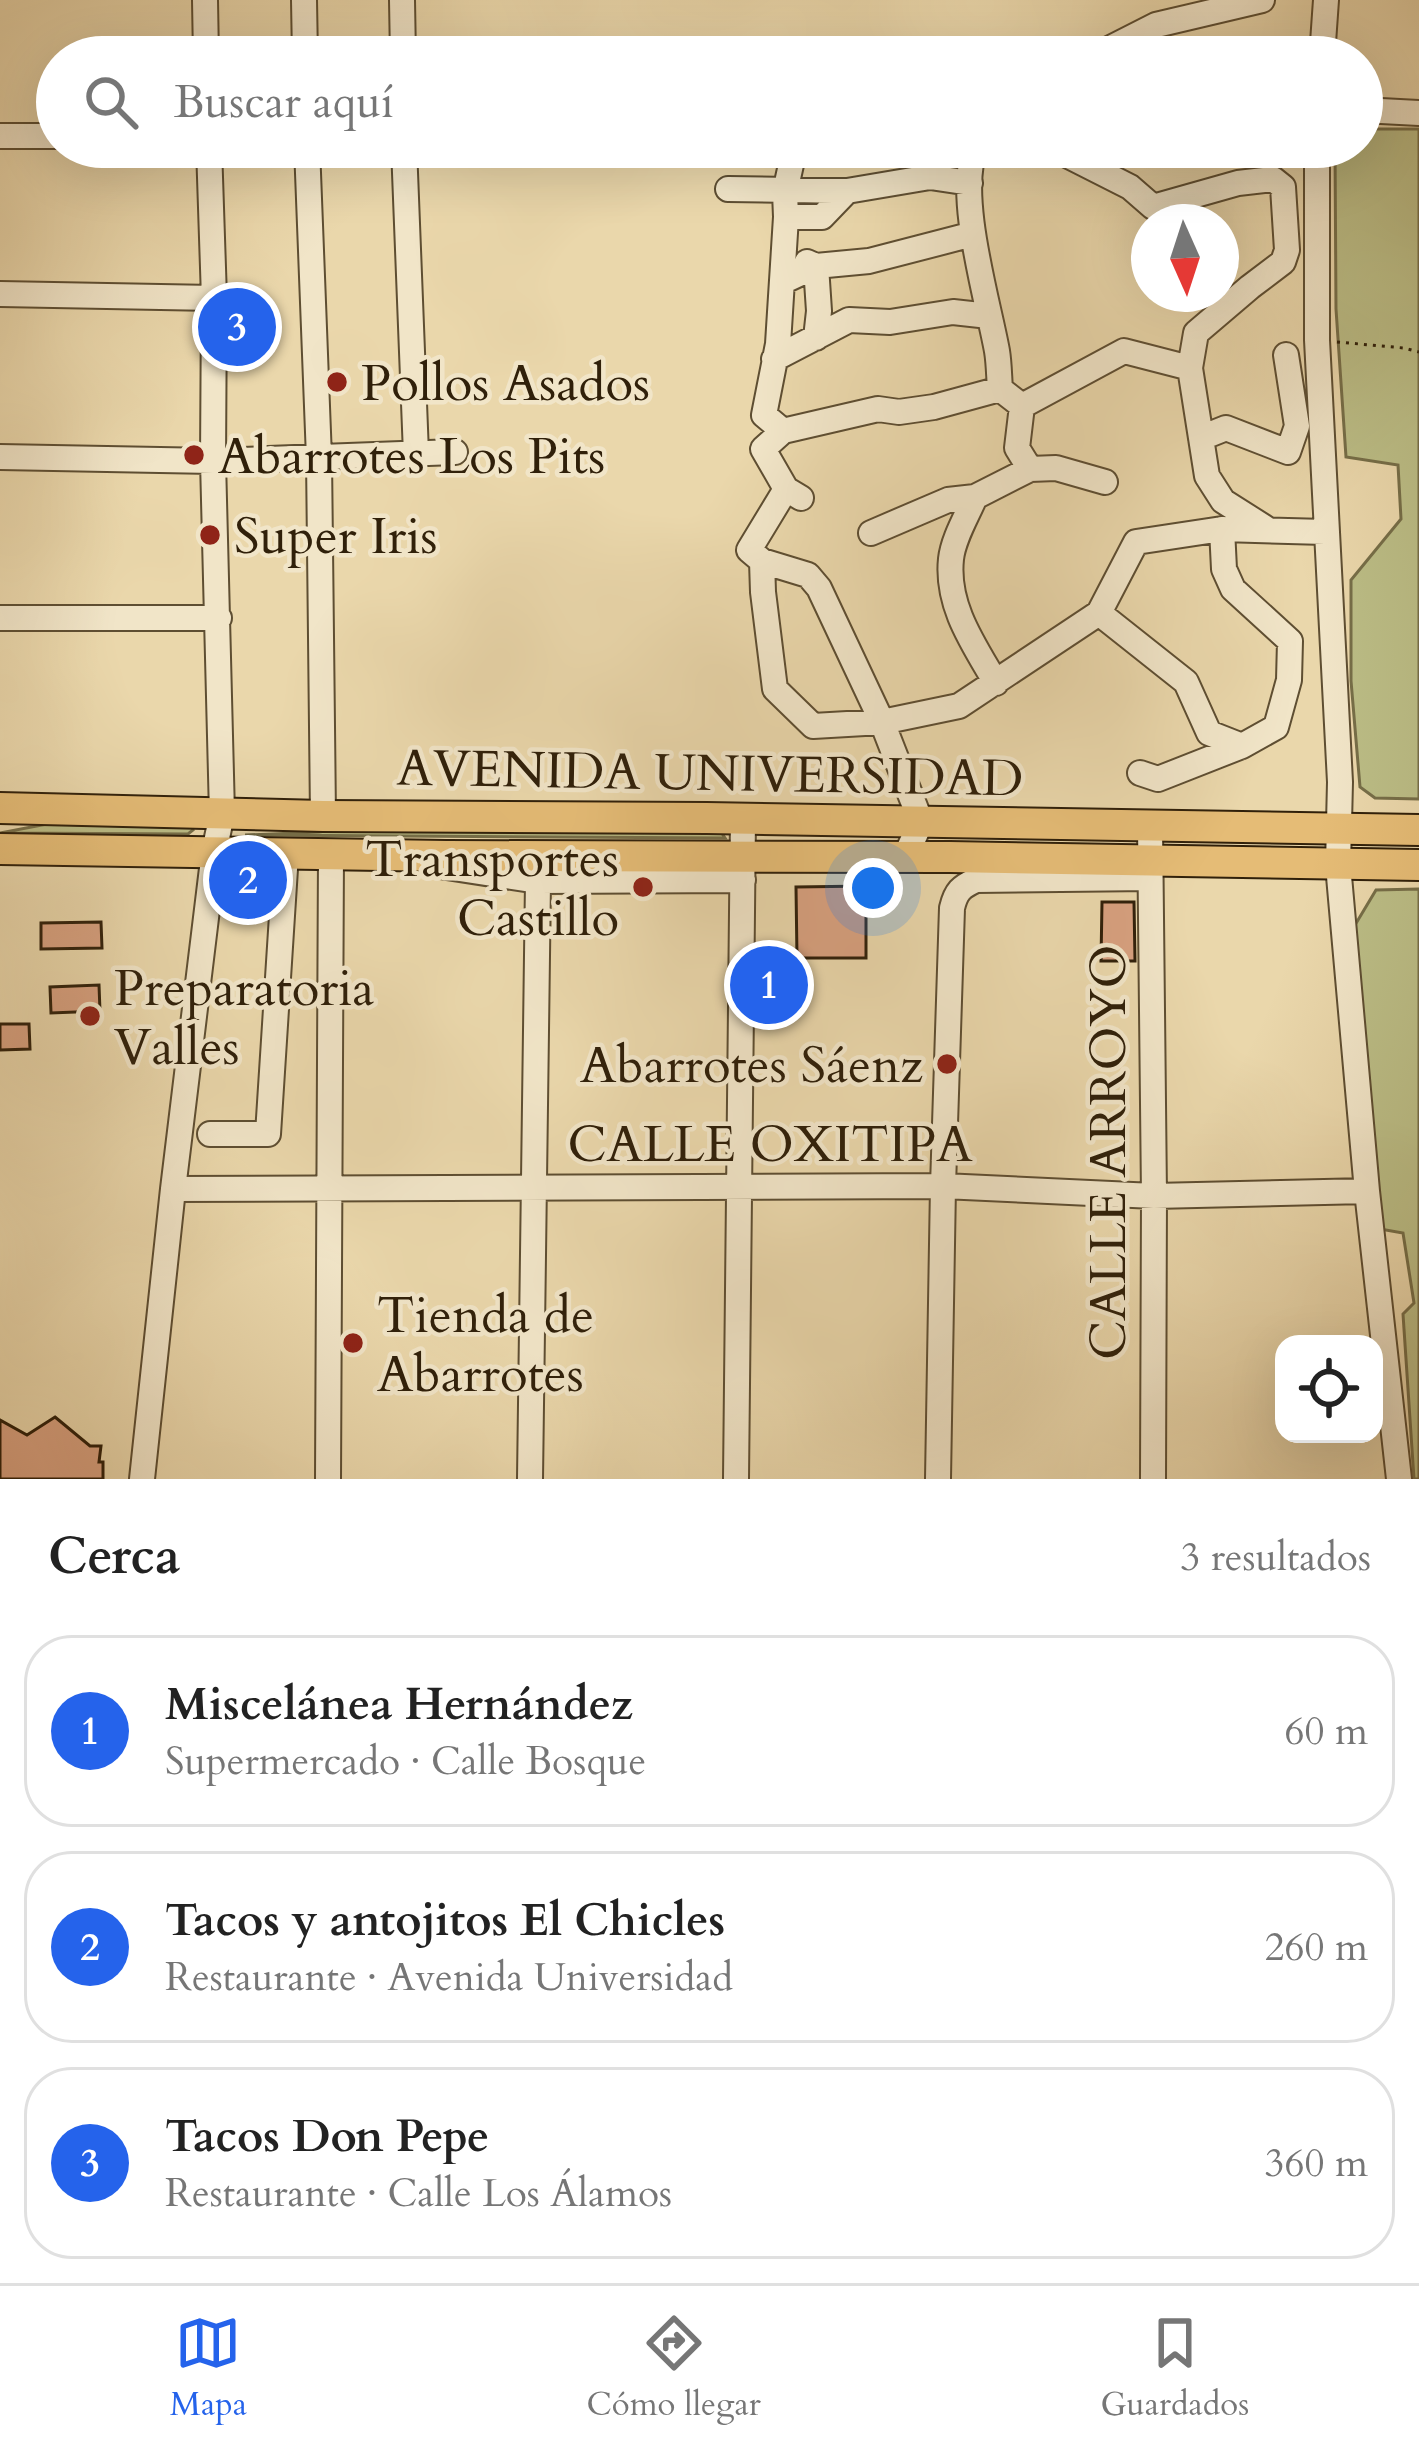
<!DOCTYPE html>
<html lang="es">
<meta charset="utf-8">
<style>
:root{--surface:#fff;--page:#f2f2f2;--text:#222;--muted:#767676;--line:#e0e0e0;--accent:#2563eb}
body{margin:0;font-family:Cardo,serif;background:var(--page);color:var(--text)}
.controls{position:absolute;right:36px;bottom:36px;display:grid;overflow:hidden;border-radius:24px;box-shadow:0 12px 48px #0002}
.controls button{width:108px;height:108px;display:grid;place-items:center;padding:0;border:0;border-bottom:3px solid var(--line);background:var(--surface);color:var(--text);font:60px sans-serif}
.compass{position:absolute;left:1131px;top:204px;width:108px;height:108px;border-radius:50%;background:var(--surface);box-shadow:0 12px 48px #0002;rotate:177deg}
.you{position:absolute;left:873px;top:888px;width:42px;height:42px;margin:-30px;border:9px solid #fff;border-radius:50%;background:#1a73e8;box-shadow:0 0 0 18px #1a73e833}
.badge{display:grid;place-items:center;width:78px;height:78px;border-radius:50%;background:var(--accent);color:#fff;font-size:39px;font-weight:700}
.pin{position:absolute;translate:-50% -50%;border:6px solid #fff;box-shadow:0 3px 12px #0006}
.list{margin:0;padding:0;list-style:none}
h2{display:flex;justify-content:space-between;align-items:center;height:156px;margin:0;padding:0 48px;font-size:51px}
h2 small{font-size:39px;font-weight:400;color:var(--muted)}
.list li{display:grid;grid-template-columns:78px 1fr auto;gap:36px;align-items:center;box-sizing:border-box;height:192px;margin:0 24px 24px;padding:0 24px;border:3px solid var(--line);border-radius:48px}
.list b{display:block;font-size:45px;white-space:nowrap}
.list p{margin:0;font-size:39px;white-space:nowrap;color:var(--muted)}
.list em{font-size:39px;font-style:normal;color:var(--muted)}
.icon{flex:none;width:66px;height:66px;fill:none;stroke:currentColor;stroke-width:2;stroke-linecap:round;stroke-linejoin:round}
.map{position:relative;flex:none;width:1419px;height:1479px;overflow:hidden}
.search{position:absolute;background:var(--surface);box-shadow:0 12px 48px #0002;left:36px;right:36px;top:36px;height:132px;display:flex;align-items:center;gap:30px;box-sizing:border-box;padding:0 42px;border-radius:66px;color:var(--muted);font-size:45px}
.sheet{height:804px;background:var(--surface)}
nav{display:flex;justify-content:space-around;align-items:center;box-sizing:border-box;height:168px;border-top:3px solid var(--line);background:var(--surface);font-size:33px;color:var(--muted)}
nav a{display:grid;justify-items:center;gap:6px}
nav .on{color:var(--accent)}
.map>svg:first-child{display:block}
</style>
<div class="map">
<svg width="1419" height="1479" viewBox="0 0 1419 1479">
<rect width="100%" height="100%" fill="#ead7ab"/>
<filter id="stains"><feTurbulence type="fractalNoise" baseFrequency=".00167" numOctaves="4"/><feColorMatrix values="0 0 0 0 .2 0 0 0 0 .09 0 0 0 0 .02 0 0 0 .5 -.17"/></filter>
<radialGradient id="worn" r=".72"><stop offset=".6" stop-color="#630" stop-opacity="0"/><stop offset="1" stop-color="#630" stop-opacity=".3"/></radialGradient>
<path fill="#bbbd86" stroke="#766e48" stroke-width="3" d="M1362 129H1419V799L1375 798 1360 787 1351 681V580L1401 519 1398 465 1346 457 1336 309 1335 147H1362Z
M47 824 191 827 193 830 188 834 0 833Z
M354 827 721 832 725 838 245 835 319 832Z
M1419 889V1479H1414L1403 1314 1414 1303 1403 1233 1380 1229 1352 930 1376 890Z"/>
<path fill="#d8a180" stroke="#30200a" stroke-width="3" d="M866 886V958H797L796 887Z
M1102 902H1134L1135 961H1101Z
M101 922 102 948 41 949V923Z
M99 985 100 1011 51 1013 50 987Z
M0 1024H29L30 1049 0 1050Z
M55 1417 90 1446H101L99 1462H103V1479H0V1420L27 1435Z"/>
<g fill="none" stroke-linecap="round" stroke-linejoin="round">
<defs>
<path id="minor" d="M205 0 206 57
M304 0 305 57
M402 0 403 57
M1093 57 1156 25 1262 0
M1322 57 1326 0
M1362 110 1419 113
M0 136H57
M307 147 319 458 323 816
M404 147 416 454
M976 147C955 192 988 301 997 351 999 363 999 376 1000 389L1022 406 1124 351 1190 368 1207 476 1223 501 1267 529
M1051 147 1130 187 1153 207 1238 183 1273 179 1283 187 1287 250 1283 262 1250 287 1196 333 1190 368
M1317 147V340L1340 782 1338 865 1367 1191 1399 1479
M728 189 847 191
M786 217H822L847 191 930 177 970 183
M807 262 816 266 819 311 816 338
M782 282 816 266 869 261 973 234
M0 294 214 298
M774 359 849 320 890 322 953 312 989 316
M1022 406 1017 448 1030 469
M783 431 878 409 899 412 934 407 1000 389
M1201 438 1226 428 1288 452 1297 426 1286 355
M0 457 213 461 455 452
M786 489 749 550 762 561 763 592 775 689 813 726 882 722 959 706 1099 613 1136 542 1222 529 1325 532
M975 497C967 516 953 539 951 559 946 606 974 645 996 683
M801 498 786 489 763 449 783 431 764 415 778 344 786 217 785 192 792 160 804 147
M871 533 948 500 975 497 1030 469 1056 468 1105 482
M762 561 808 575 819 588 882 722 921 822 905 857
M1099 613 1186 682 1209 733 1242 746 1276 727 1289 680 1290 641 1233 589 1224 569 1222 529
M0 618H219
M1140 773 1158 779 1242 746
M1150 825 1154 1196 1153 1479
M440 866 538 881
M210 1134H268L286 853
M173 1189 943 1186 1154 1196 1367 1191
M142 1479 173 1189 214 852 222 814 213 461 214 298 209 147
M328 1479 331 854
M530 1479 538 881 743 880
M736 1479 743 818
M938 1479 943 1186 952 908C956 891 961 887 976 880L1150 878"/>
<path id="major" d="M0 808 323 816 707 818 1419 830
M0 849 446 856 950 857 1419 865"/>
</defs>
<use href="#minor" stroke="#5e4e32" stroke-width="28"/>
<use href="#major" stroke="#30200a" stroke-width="34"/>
<path stroke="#30200a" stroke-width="3" stroke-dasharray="3 6" stroke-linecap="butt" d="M1337 342 1404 348 1419 352"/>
<use href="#minor" stroke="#f1e5c8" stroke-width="24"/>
<use href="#major" stroke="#e5bc76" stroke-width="30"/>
</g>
<g fill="#8f2418" stroke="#f1e5c8" stroke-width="4.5">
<circle cx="337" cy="382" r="12"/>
<circle cx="194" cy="455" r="12"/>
<circle cx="210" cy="535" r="12"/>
<circle cx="643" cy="887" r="12"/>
<circle cx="90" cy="1016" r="12"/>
<circle cx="947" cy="1064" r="12"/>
<circle cx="353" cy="1343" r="12"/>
</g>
<g text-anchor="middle" stroke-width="9" stroke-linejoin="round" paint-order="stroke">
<g font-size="51" fill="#30200a" stroke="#f1e5c8" text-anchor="start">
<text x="361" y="400">Pollos Asados</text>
<text x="218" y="473">Abarrotes Los Pits</text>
<text x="234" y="553">Super Iris</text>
<text x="619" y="876" text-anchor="end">Transportes<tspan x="619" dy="59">Castillo</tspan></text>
<text x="114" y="1005">Preparatoria<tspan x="114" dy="59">Valles</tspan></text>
<text x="923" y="1082" text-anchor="end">Abarrotes Sáenz</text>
<text x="377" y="1332">Tienda de<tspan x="377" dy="59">Abarrotes</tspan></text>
</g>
<g font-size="51" fill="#30200a" stroke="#f1e5c8">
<text transform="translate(710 772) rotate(1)" y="18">AVENIDA UNIVERSIDAD</text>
<text x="770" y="1161">CALLE OXITIPA</text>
<text transform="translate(1107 1152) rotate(-90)" y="18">CALLE ARROYO</text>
</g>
</g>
<rect width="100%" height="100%" filter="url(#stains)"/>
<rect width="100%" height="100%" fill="url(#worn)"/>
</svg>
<div class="controls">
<button><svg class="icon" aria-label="locate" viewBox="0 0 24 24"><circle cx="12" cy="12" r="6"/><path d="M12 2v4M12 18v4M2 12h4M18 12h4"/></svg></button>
</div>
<svg class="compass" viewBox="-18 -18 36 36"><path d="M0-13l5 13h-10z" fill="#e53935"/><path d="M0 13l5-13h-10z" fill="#767676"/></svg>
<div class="you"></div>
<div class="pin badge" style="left:769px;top:985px">1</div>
<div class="pin badge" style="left:248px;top:880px">2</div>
<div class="pin badge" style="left:237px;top:327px">3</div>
<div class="search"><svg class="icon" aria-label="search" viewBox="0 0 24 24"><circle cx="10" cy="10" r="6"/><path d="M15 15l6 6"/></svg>Buscar aquí</div>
</div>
<section class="sheet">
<h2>Cerca<small>3 resultados</small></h2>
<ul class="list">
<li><span class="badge">1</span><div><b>Miscelánea Hernández</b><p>Supermercado · Calle Bosque</p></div><em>60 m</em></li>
<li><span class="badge">2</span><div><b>Tacos y antojitos El Chicles</b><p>Restaurante · Avenida Universidad</p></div><em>260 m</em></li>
<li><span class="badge">3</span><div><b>Tacos Don Pepe</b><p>Restaurante · Calle Los Álamos</p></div><em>360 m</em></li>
</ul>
</section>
<nav>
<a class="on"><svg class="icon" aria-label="map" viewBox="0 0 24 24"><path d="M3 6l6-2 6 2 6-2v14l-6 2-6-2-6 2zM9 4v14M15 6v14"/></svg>Mapa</a>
<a><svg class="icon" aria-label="directions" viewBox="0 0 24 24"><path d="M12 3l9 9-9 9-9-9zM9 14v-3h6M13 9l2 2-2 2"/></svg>Cómo llegar</a>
<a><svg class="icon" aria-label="saved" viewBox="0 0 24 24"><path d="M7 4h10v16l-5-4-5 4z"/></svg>Guardados</a>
</nav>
